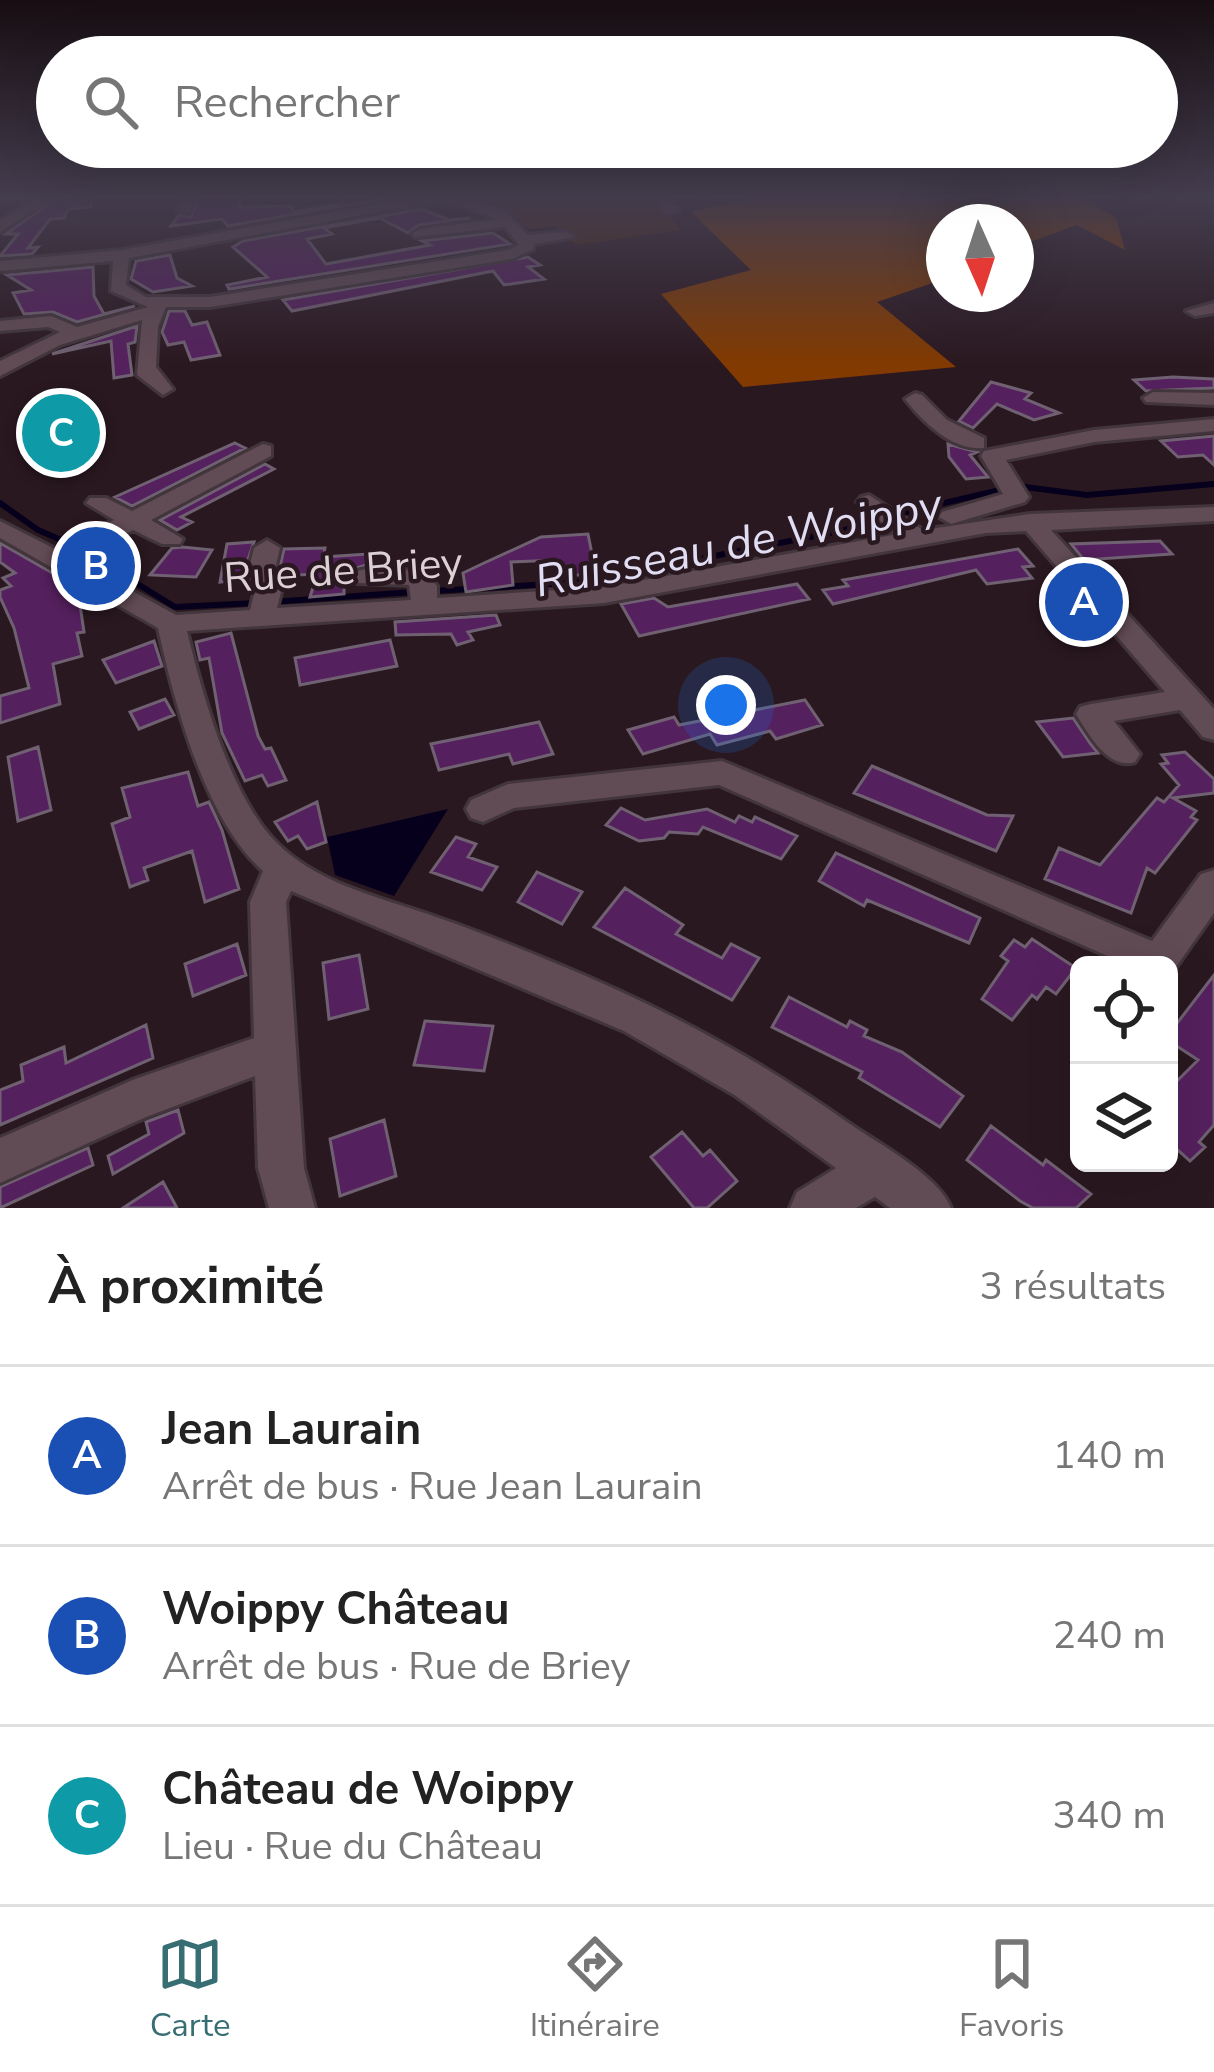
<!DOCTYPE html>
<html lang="fr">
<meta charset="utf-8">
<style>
:root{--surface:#fff;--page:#f6f6f6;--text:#222;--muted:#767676;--line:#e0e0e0;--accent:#376e73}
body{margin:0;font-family:"Nunito Sans",sans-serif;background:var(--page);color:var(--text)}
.controls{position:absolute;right:36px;bottom:36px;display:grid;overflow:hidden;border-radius:18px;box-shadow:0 12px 48px #0002}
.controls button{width:108px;height:108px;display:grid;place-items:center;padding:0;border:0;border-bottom:3px solid var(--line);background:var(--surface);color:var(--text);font:60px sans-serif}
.compass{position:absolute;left:926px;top:204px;width:108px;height:108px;border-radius:50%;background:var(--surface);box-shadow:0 12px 48px #0002;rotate:177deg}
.you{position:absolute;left:726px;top:705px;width:42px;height:42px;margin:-30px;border:9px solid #fff;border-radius:50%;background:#1a73e8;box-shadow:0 0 0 18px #1a73e833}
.badge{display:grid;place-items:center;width:78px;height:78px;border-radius:50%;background:var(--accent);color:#fff;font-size:39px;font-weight:700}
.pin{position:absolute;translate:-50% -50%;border:6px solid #fff;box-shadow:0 3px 12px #0006}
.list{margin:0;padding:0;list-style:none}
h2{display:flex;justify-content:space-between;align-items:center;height:156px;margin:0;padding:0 48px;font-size:51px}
h2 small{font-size:39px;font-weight:400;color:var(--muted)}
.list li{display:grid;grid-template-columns:78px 1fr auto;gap:36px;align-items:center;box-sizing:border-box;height:180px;padding:0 48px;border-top:3px solid var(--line)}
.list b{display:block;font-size:45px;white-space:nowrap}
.list p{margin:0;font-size:39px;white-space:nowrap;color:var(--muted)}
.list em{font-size:39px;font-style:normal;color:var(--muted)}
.icon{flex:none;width:66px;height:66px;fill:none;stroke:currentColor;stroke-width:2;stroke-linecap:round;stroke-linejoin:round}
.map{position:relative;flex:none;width:1214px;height:1208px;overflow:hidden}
.search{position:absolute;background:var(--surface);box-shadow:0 12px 48px #0002;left:36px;right:36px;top:36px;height:132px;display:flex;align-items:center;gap:30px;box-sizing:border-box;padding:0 42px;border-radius:66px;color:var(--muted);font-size:45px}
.sheet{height:696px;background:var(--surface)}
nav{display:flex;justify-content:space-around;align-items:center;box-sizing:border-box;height:168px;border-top:3px solid var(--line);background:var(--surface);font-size:33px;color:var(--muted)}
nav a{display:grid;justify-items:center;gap:6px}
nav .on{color:var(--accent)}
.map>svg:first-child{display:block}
</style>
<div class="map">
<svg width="1214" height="1208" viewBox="0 0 1214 1208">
<rect width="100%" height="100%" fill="#2a1820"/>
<path fill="#4c260d" d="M654 196 681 230 576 245 556 226 528 229 515 216 457 197Z"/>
<path fill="#823a00" d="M763 196H1079L1116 218 1125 250 1077 225 1016 247V222H944V279L877 302 956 367 743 387 661 294 751 270 691 212Z"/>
<path fill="#07001d" d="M448 809 394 896 335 875 327 837Z"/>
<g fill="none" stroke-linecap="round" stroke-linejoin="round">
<path stroke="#07001d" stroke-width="6" d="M0 503 38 530 73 545
M893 515 1017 486 1087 495 1214 484
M84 551 175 607 258 603
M433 591 584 582 845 530 880 517
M271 602 414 592"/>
</g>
<path fill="#55205e" stroke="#706172" stroke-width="3" d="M59 196H91V207L68 209 64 218 50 219 28 248 38 247 32 254 0 256 18 234H6Z
M199 196H242L240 207 291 206 294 212 343 203 337 196 393 197 228 226 222 219 171 226 179 215 191 217Z
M422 209 449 220 471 218 419 225 408 233 380 218 324 228 332 234 307 239 326 264 430 245 422 241 493 233 510 244 229 289 227 285 267 277 233 247 243 241Z
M170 255 177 278 192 286 153 292 131 279 136 261Z
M528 257 540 265 528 267 544 279 504 285 493 271 292 311 283 300Z
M93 267 94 296 104 314 135 306 77 322 53 312 24 314 13 293 31 290 7 275Z
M169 311H185L192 325 207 322 220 355 191 360 184 342 168 345 162 332Z
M137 326 135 342 128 344 132 375 114 378 111 341 52 354Z
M1173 377 1214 379V388L1146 391 1134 380Z
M991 382 1031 393 1025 399 1059 413 1034 420 997 404 973 428 959 421Z
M70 409 72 422 83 434 22 452 29 426Z
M1214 436V465L1203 455 1178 457 1161 441Z
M235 443 245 448 132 506 115 497Z
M948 444 977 452 970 455 988 477 966 479 949 457Z
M265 464 274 469 181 517 192 522 177 530 160 520Z
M588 534 596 574 560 576 558 560 511 562 513 585 466 592 463 573 484 563 541 537Z
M1160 541 1172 554 1084 560 1071 544Z
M254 542 241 580 220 582 227 544Z
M0 543 54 574 79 598 84 632 77 633 82 656 53 664 60 704 0 723V696L29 688 14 628 0 597V590L11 586 3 578 15 573 0 562Z
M182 547 212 550 196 577 150 575 172 548Z
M325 548 323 557 367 554 366 565 344 572V594L310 597 317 574 278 576 284 549Z
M1018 549 1033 566 1023 567 1032 578 987 584 976 570 833 604 823 590 848 586 843 580Z
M797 584 809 599 639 636 621 604 654 598 668 607Z
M496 615 500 625 468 632 473 640 457 645 451 634 396 635 395 622Z
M231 633 258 736 265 749 271 748 286 780 268 786 262 775 245 781 222 733 209 658 200 660 196 642Z
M390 640 397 666 300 685 295 658Z
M154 641 162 666 116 683 103 660Z
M165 699 174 715 139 729 130 712Z
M805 700 822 725 776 739 770 731 717 745 710 734 643 754 628 730 674 717 679 725Z
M1073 718 1090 743 1098 753 1063 757 1037 722Z
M539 722 553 754 513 764 509 754 439 770 431 744Z
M38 747 51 810 18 821 8 757Z
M1185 752 1214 779V793L1173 798 1196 811 1191 817 1197 820 1155 873 1147 868 1131 913 1045 879 1059 848 1100 865 1157 798 1164 802 1179 785 1161 764 1168 763 1162 755Z
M872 766 987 815 1013 816 996 851 854 793Z
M188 772 198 806 209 802 222 830 239 889 205 902 192 851 144 868 148 880 130 887 112 824 130 817 122 788Z
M317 802 326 842 307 849 298 836 288 841 275 822Z
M621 808 645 820 707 809 735 822 739 816 752 822 755 817 797 836 781 859 703 827 698 834 669 832 664 838 639 841 606 825Z
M456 837 476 844 468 857 497 867 482 890 431 872Z
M836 853 980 918 969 943 867 900 864 906 819 881Z
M537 872 582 892 562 924 518 902Z
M625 888 683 925 676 934 722 958 731 944 759 958 732 1000 594 927Z
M1032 939 1076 968 1056 994 1046 987 1037 999 1032 995 1012 1020 982 999 1008 961 1001 956 1014 940 1025 947Z
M237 944 246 975 193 996 185 964Z
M359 955 368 1009 329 1019 323 963Z
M1214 975V1125L1199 1142 1205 1147 1190 1161 1169 1142V1089L1198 1060 1169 1041V1016L1178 1022Z
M789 997 847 1027 850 1021 867 1030 864 1036 902 1052 963 1096 940 1127 859 1078 862 1072 772 1027Z
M425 1021 493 1026 484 1071 414 1065Z
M146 1025 153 1058 0 1125V1090L23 1081 21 1065 64 1047 66 1063Z
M178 1110 184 1133 113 1174 108 1156 149 1134 146 1122Z
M384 1120 396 1176 340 1196 330 1139Z
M991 1126 1043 1165 1046 1160 1091 1194 1076 1208H1033L1020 1201 967 1160Z
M682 1132 703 1156 710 1150 737 1181 707 1208H694L651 1157Z
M88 1148 93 1165 0 1208V1187Z
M163 1182 177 1208H123Z"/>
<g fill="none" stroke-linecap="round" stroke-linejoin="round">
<defs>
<path id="minor" d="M0 196H27L0 202Z
M39 196H55L0 232V221Z
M181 196H195L189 213 177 210Z
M422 196H457L507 212 527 235 566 232 574 237 534 244 533 249 512 259 210 307H166L158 327 156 367 173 389 163 395 137 375 142 320 60 345 0 376V361L60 332 48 327 0 331V321L51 316 77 327 148 307 111 291 113 261 0 271V261L122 250ZM443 200 498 219 420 229 412 234 415 237 505 227 519 245 508 250 210 297H146L126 285 129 258Z
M652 196H666L679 211 667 214Z
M696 196H711L704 200Z
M1214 303V313L1195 316 1186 311Z
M1153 392 1214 393V405L1146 402 1143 398Z
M915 393 922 395 947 420 984 438V448C952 451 923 422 905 399Z
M1214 419V431L1094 442 1006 460 1029 497 1025 502 951 524 939 517 942 512 1003 494 981 456 984 451 1094 430Z
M263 444 271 446V456L151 520 183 539 180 544H162L133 530 76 560 176 615 250 610 254 594 245 584 254 548 267 540 280 548 272 582 281 592 277 608 411 600 409 585 357 583 353 577 357 571 366 569 425 571 437 586V598L604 587 898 534 861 507 857 502 861 497 869 495 923 530 1030 514 1214 507V521L1051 530 1214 709V740L1203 737 1180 710 1114 721 1140 754 1135 762C1108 770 1089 735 1076 714L1080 707 1091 704 1165 692 1026 531 986 533 604 603 187 631C202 693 230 795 275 841 317 885 384 898 439 918 477 931 514 946 550 961 656 1004 754 1056 847 1122 877 1143 938 1175 951 1208H890L875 1197 856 1208H790L797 1192 836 1168 736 1096 624 1031 291 891 286 902 304 1168 315 1208H269L258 1168 255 1076 146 1117 0 1183V1138L135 1079 254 1038 250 902 263 871C205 820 174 702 158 628L0 538V521L57 550 114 520 86 503 90 498H106L132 511Z
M722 761 1152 941 1201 874 1214 870V913L1169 977V965H1128L719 785 514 808 483 822 471 818 466 809 471 800 508 784Z"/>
</defs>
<use href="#minor" stroke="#42353b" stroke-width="6"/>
<use href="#minor" fill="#614b54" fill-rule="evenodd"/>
</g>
<linearGradient id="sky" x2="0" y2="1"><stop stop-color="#170d12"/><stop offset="0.54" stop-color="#443d4e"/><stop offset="1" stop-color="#443d4e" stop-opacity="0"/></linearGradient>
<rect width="1214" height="365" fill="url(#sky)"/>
<g text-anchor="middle" stroke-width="9" stroke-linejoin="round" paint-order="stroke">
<g font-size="42" fill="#ddd0d5" stroke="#2a1820">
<text transform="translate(343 569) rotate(-4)" y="15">Rue de Briey</text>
</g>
<g font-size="45" font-style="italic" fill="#e1def4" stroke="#2a1820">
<text transform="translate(738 542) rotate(-11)" y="16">Ruisseau de Woippy</text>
</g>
</g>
</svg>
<div class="controls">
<button><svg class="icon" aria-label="locate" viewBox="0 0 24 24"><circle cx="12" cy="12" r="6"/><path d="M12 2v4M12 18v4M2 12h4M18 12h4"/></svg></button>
<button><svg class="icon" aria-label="layers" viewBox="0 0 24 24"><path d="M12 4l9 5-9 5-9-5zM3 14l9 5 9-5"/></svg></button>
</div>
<svg class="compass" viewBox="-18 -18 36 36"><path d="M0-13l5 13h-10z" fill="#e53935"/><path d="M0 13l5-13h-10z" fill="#767676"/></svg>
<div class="you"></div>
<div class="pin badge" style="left:1084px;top:602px;background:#1a4fb4">A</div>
<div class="pin badge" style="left:96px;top:566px;background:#1a4fb4">B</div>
<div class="pin badge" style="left:61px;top:433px;background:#0f9aa8">C</div>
<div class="search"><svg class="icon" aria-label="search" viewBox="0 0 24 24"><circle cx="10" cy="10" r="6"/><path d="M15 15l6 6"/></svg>Rechercher</div>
</div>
<section class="sheet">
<h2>À proximité<small>3 résultats</small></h2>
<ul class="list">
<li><span class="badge" style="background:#1a4fb4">A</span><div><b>Jean Laurain</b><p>Arrêt de bus · Rue Jean Laurain</p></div><em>140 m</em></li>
<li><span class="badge" style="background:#1a4fb4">B</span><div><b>Woippy Château</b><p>Arrêt de bus · Rue de Briey</p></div><em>240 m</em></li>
<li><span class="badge" style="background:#0f9aa8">C</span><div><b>Château de Woippy</b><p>Lieu · Rue du Château</p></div><em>340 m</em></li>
</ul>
</section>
<nav>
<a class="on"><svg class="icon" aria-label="map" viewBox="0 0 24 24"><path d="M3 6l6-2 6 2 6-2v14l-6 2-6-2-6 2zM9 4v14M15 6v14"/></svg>Carte</a>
<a><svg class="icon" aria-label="directions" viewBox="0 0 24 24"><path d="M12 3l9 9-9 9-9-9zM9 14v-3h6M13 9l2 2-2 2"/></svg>Itinéraire</a>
<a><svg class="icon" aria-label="saved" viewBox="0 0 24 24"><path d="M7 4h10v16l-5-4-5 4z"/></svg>Favoris</a>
</nav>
